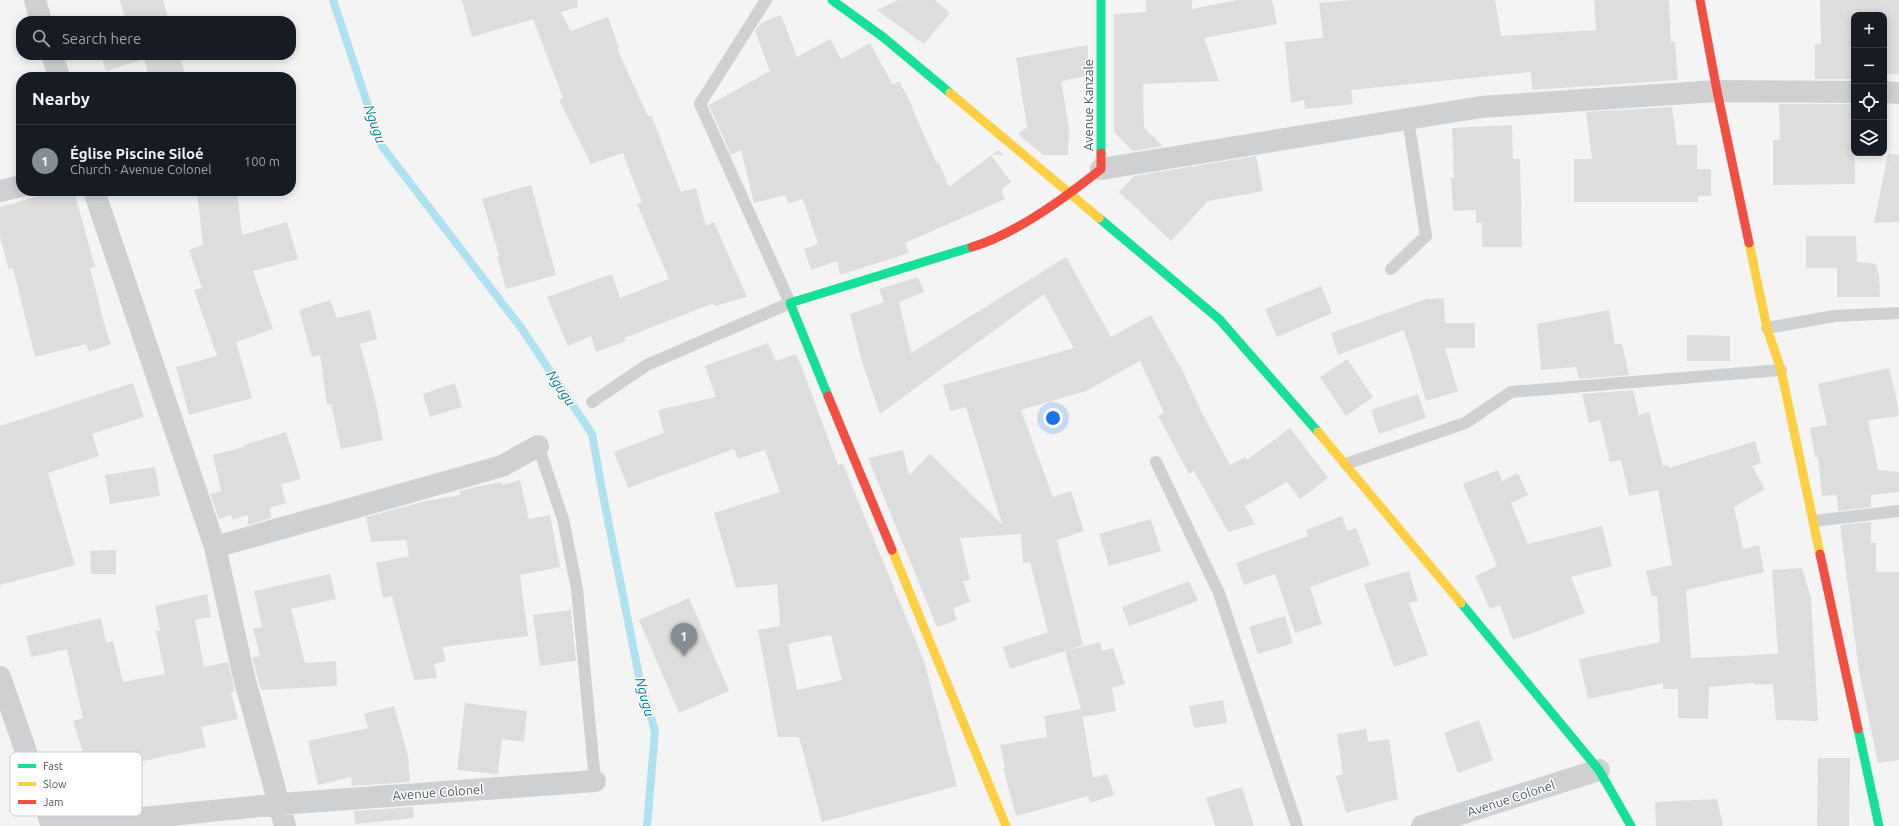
<!DOCTYPE html>
<meta charset="utf-8">
<style>
:root{--surface:#171b24;--page:#242831;--text:#f1f3f6;--muted:#9ea1a6;--line:#363941;--accent:#868d94}
body{margin:0;font-family:Ubuntu,sans-serif;background:var(--page);color:var(--text)}
.controls{position:absolute;right:12px;top:12px;display:grid;overflow:hidden;border-radius:8px;box-shadow:0 2px 10px #0003}
.controls button{width:36px;height:36px;display:grid;place-items:center;padding:0;border:0;border-bottom:1px solid var(--line);background:var(--surface);color:var(--text);font:20px sans-serif}
.you{position:absolute;left:1053px;top:418px;width:14px;height:14px;margin:-10px;border:3px solid #fff;border-radius:50%;background:#1a73e8;box-shadow:0 0 0 6px #1a73e833}
.badge{display:grid;place-items:center;width:26px;height:26px;border-radius:50%;background:var(--accent);color:#fff;font-size:13px;font-weight:700}
.pin{position:absolute;translate:-50% -33px;filter:drop-shadow(0 1px 2px #0008)}
.pin::after{content:'';position:absolute;top:21px;width:14px;height:12px;background:inherit;clip-path:polygon(0 0,100% 0,50% 100%)}
.list{margin:0;padding:0;list-style:none}
h2{display:flex;justify-content:space-between;align-items:center;height:52px;margin:0;padding:0 16px;font-size:17px}
h2 small{font-size:13px;font-weight:400;color:var(--muted)}
.list li{display:grid;grid-template-columns:26px 1fr auto;gap:12px;align-items:center;box-sizing:border-box;height:72px;padding:0 16px;border-top:1px solid var(--line)}
.list b{display:block;font-size:15px;white-space:nowrap}
.list p{margin:0;font-size:13px;white-space:nowrap;color:var(--muted)}
.list em{font-size:13px;font-style:normal;color:var(--muted)}
.icon{flex:none;width:22px;height:22px;fill:none;stroke:currentColor;stroke-width:2;stroke-linecap:round;stroke-linejoin:round}
.map{position:relative;flex:none;width:1899px;height:826px;overflow:hidden}
.search{position:absolute;background:var(--surface);box-shadow:0 2px 10px #0003;left:16px;top:16px;width:280px;height:44px;display:flex;align-items:center;gap:10px;box-sizing:border-box;padding:0 14px;border-radius:16px;color:var(--muted);font-size:15px}
.panel{position:absolute;background:var(--surface);box-shadow:0 2px 10px #0003;left:16px;top:72px;width:280px;height:124px;border-radius:16px}
.map>svg:first-child{display:block}
</style>
<div class="map">
<svg width="1899" height="826" viewBox="0 0 1899 826">
<rect width="100%" height="100%" fill="#f4f4f4"/>
<g fill="none" stroke-linecap="round" stroke-linejoin="round">
<path stroke="#aee2f0" stroke-width="8" d="M333 0 381 145 522 329 592 434 603 495 639 676 655 731 647 826"/>
</g>
<path fill="#ddddde" fill-rule="evenodd" d="M120 0H163L169 21H126Z
M462 0H577L578 7 561 12 571 31 608 17 619 48 617 49 648 116 651 115 681 192 696 188 706 226 714 222 747 297 715 306 714 303 624 338 626 341 596 352 591 336 568 346 547 297 612 274 620 298 669 279 637 204 642 203 623 153 591 164 559 100 563 98 533 19 472 37Z
M898 0H935L950 13 924 44 877 10Z
M1146 0H1192V9L1237 0H1272L1277 24 1204 38 1219 81 1143 84 1144 128 1163 146 1133 151 1114 132V14L1146 12Z
M1353 0H1495L1501 36 1596 30 1594 0H1669L1671 42H1675L1678 80 1532 90 1531 72 1351 90 1353 104 1305 109 1304 100 1291 103 1285 42 1323 38 1319 3Z
M1820 0H1899V74H1884V15H1854L1853 79H1815V44H1821Z
M781 15 797 57 830 39 841 59 870 43 893 85 899 81 913 107 912 108 937 164 939 163 949 187 998 150 1004 155H991L1011 182 1001 190 1005 199 905 243 909 253 840 275 837 261 811 270 804 249 818 244 803 199 789 204 785 195 754 203 741 150 731 155 709 105 770 71 755 31 761 23Z
M1088 45V76L1061 81 1069 127 1068 155H1043L1018 134 1027 127 1016 58Z
M101 55H179L186 77H149L144 59 106 71Z
M1779 104H1854L1855 184 1773 185V140H1780Z
M1672 107 1677 145H1697V169H1711V196H1698V202H1574V159H1592L1586 112Z
M1512 125 1513 159H1520L1522 247H1482V223H1476V210L1453 211 1451 178H1454L1452 128Z
M1888 154 1899 155V222L1874 223Z
M1256 156 1263 191 1208 201 1171 241 1119 192 1134 176Z
M531 185 556 275 506 289 497 257 499 256 482 199Z
M57 191H74L95 267 90 268 106 330 111 344 89 352 86 344 35 357 13 268 9 269 0 238V207Z
M197 191H237L242 235 287 222 298 259 253 271 273 329 236 342 252 398 189 415 176 367 217 356 194 290 202 288 189 250 203 245Z
M1806 236H1856L1857 262 1876 264 1878 274H1879L1880 297H1837V268H1806Z
M1066 257 1111 337 1151 315 1179 365H1180L1201 411 1230 465 1245 457 1247 460 1290 428 1328 478 1300 499 1287 482 1245 506 1255 524 1228 532 1194 471 1189 474 1158 416 1164 413 1140 361 1086 391 1021 410 1053 497 1071 491 1084 531 1057 540 1083 645 1010 669 1003 647 1048 632 1030 562 1023 563 1021 534 960 538 970 580 963 581 970 602 953 608 957 620 937 627 868 458 903 450 909 475 930 454 1002 524 966 407 950 411 943 385 1074 348 1044 294 880 414 862 362 850 314 884 302 879 289 918 277 924 292 899 302 911 353Z
M1321 286 1332 313 1277 337 1265 309Z
M1444 298 1445 323H1475V348H1445L1458 391 1426 401 1404 330 1338 355 1331 333 1426 299Z
M330 300 337 318 370 310 377 339 360 344 375 399 383 440 341 449 331 404 327 405 320 355 312 357 299 310Z
M1609 310 1615 344H1622L1629 375 1579 379 1576 367 1541 370 1537 324Z
M1687 335 1730 336V361H1687Z
M768 343 776 361 796 354 802 368 838 465 843 464 924 661 957 786 822 822 799 737H778L758 630 780 626 777 584 736 588 714 513 780 492 765 450 738 459 734 449 628 488 614 452 664 433 658 410 716 397 705 366ZM831 635 842 680 797 690 788 644Z
M1347 359 1373 397 1346 416 1320 377Z
M1889 368 1896 396 1899 416 1868 420 1878 470 1899 472V492L1871 495V507L1838 511 1837 495 1822 496 1818 457H1815L1810 428 1827 425 1818 384Z
M133 383 144 417 92 434 99 456 48 473 75 565 0 585V426Z
M455 383 462 407 430 417 423 394Z
M1633 390 1639 415 1649 412 1663 466 1668 465 1669 468 1755 441 1761 463 1752 466 1765 489 1734 507 1743 549 1759 545 1764 572 1686 590 1691 658 1778 654 1772 570 1802 568 1811 598 1818 721 1776 720 1773 684 1755 685V683L1709 687 1708 719 1678 718V689H1663V683L1588 699 1579 659 1660 642 1657 596 1652 597 1646 571 1672 565 1658 490 1629 496 1621 460 1610 462 1600 420 1589 423 1582 394Z
M1418 394 1426 418 1379 434 1371 410Z
M286 432 301 479 281 484 286 503 270 508 271 518 248 525V515L232 520 231 515 219 519 210 494 221 491 213 455 244 447V445Z
M155 467 160 496 110 504 105 475Z
M1498 470 1502 481 1518 473 1528 495 1511 503 1528 544 1602 526 1612 566 1571 577 1585 613 1513 640 1500 605 1490 609 1475 576 1497 566 1463 484Z
M520 480 529 519 550 515 560 567 520 575 528 636 442 647 446 661 434 664 437 678 414 680 392 596 383 598 376 563 409 556 406 540 371 542 366 517 426 501 460 495V491L475 487 502 482V485Z
M1342 516 1347 531 1356 528 1370 565 1310 587 1322 624 1295 633 1275 574 1244 585 1236 563 1308 536 1306 530Z
M1151 519 1161 551 1109 566 1099 534Z
M1871 522V543H1876V572H1899V760L1878 763 1859 671 1840 525Z
M116 550V574H91L90 551Z
M1409 571 1418 601 1409 603 1428 655 1394 667 1364 584Z
M330 574 336 599 291 609 305 663 336 661 337 686 261 690 252 657 260 656 253 629 262 627 254 591Z
M1189 581 1198 601 1129 626 1122 607Z
M207 594 211 617 195 620 204 667 228 662 235 691 231 692 238 719 201 727 206 747 117 767 126 797 75 812 63 813 52 776 87 765 73 721 83 718 67 649 31 657 26 636 101 618 106 643 113 641 123 682 165 674 156 631 160 630 155 606Z
M689 598 729 691 679 713 639 620Z
M571 610 576 661 540 666 533 615Z
M1285 616 1293 643 1258 654 1249 627Z
M1100 642 1102 651 1113 648 1125 684 1112 688 1116 711 1083 717 1082 714 1093 778 1107 774 1114 795 1090 803 1088 796 1016 816 1003 768H1005L1000 745 1047 737 1044 716 1081 709 1065 651Z
M1223 700 1227 723 1194 728 1189 706Z
M465 703 527 711 524 742 502 739 498 774 457 770Z
M394 706 408 756 410 782 352 786 351 777 318 785 308 741 368 728 364 714Z
M1479 720 1493 760 1458 773 1444 733Z
M1366 729 1368 742 1389 739 1398 799 1346 813 1336 776 1343 774 1337 734Z
M1818 758H1850L1849 826H1817Z
M1242 787 1254 826H1215L1206 798Z
M1717 799 1723 826H1656L1655 802Z
M413 807 414 818 355 824 354 811Z"/>
<g fill="none" stroke-linecap="round" stroke-linejoin="round">
<path stroke="#ced0d2" stroke-width="12" d="M1391 269 1426 236 1408 119
M1767 328 1834 316 1899 313
M592 402 647 365 790 303 700 104 766 0
M538 446 563 519 577 589 595 781
M1156 462 1219 593 1297 826
M1346 464 1465 423 1511 392 1781 370
M1814 521 1899 511"/>
<path stroke="#ced0d2" stroke-width="22" d="M35 0 41 21
M52 55 59 77
M1884 92 1899 93
M1101 169 1481 107 1717 91 1854 92
M0 191 21 186
M94 191 215 547 244 677 285 826
M215 547 502 466 538 446
M0 677 52 826
M64 826 280 804 595 781
M1422 826 1599 770"/>
<path stroke="#16e098" stroke-width="9" d="M832 0 883 37 950 93
M1101 0V153
M1099 218 1219 319 1318 432
M828 396 790 303 972 247
M1461 603 1599 770 1631 826
M1858 729 1879 826"/>
<path stroke="#ffcf43" stroke-width="9" d="M950 93 1099 218
M1749 243 1767 328 1781 370 1820 554
M1318 432 1461 603
M892 550 1006 826"/>
<path stroke="#f24e42" stroke-width="9" d="M1700 0 1717 91 1749 243
M972 247C1016 234 1065 198 1101 169V153
M828 396 892 550
M1820 554 1858 729"/>
</g>
<g text-anchor="middle" stroke-width="3" stroke-linejoin="round" paint-order="stroke">
<g font-size="13" fill="#4a5661" stroke="#fff">
<text transform="translate(1088 105) rotate(-90)" y="5">Avenue Kanzale</text>
<text transform="translate(438 792) rotate(-4)" y="5">Avenue Colonel</text>
<text transform="translate(1511 798) rotate(-18)" y="5">Avenue Colonel</text>
</g>
<g font-size="14" font-style="italic" fill="#0c7c9b" stroke="#fff">
<text transform="translate(375 124) rotate(70)" y="5">Ngugu</text>
<text transform="translate(561 388) rotate(56)" y="5">Ngugu</text>
<text transform="translate(645 697) rotate(75)" y="5">Ngugu</text>
</g>
</g>
<rect x="10" y="752" width="132" height="64" rx="6" fill="#fff" stroke="#c9ccd0" stroke-width="1"/>
<rect x="18" y="764" width="18" height="4" fill="#16e098"/>
<rect x="18" y="782" width="18" height="4" fill="#ffcf43"/>
<rect x="18" y="800" width="18" height="4" fill="#f24e42"/>
<g font-size="11" fill="#4a5661">
<text x="43" y="770">Fast</text>
<text x="43" y="788">Slow</text>
<text x="43" y="806">Jam</text>
</g>
</svg>
<div class="controls">
<button>+</button>
<button>−</button>
<button><svg class="icon" aria-label="locate" viewBox="0 0 24 24"><circle cx="12" cy="12" r="6"/><path d="M12 2v4M12 18v4M2 12h4M18 12h4"/></svg></button>
<button><svg class="icon" aria-label="layers" viewBox="0 0 24 24"><path d="M12 4l9 5-9 5-9-5zM3 14l9 5 9-5"/></svg></button>
</div>
<div class="you"></div>
<div class="pin badge" style="left:684px;top:656px">1</div>
<div class="search"><svg class="icon" aria-label="search" viewBox="0 0 24 24"><circle cx="10" cy="10" r="6"/><path d="M15 15l6 6"/></svg>Search here</div>
<section class="panel">
<h2>Nearby<small></small></h2>
<ul class="list">
<li><span class="badge">1</span><div><b>Église Piscine Siloé</b><p>Church · Avenue Colonel</p></div><em>100 m</em></li>
</ul>
</section>
</div>
